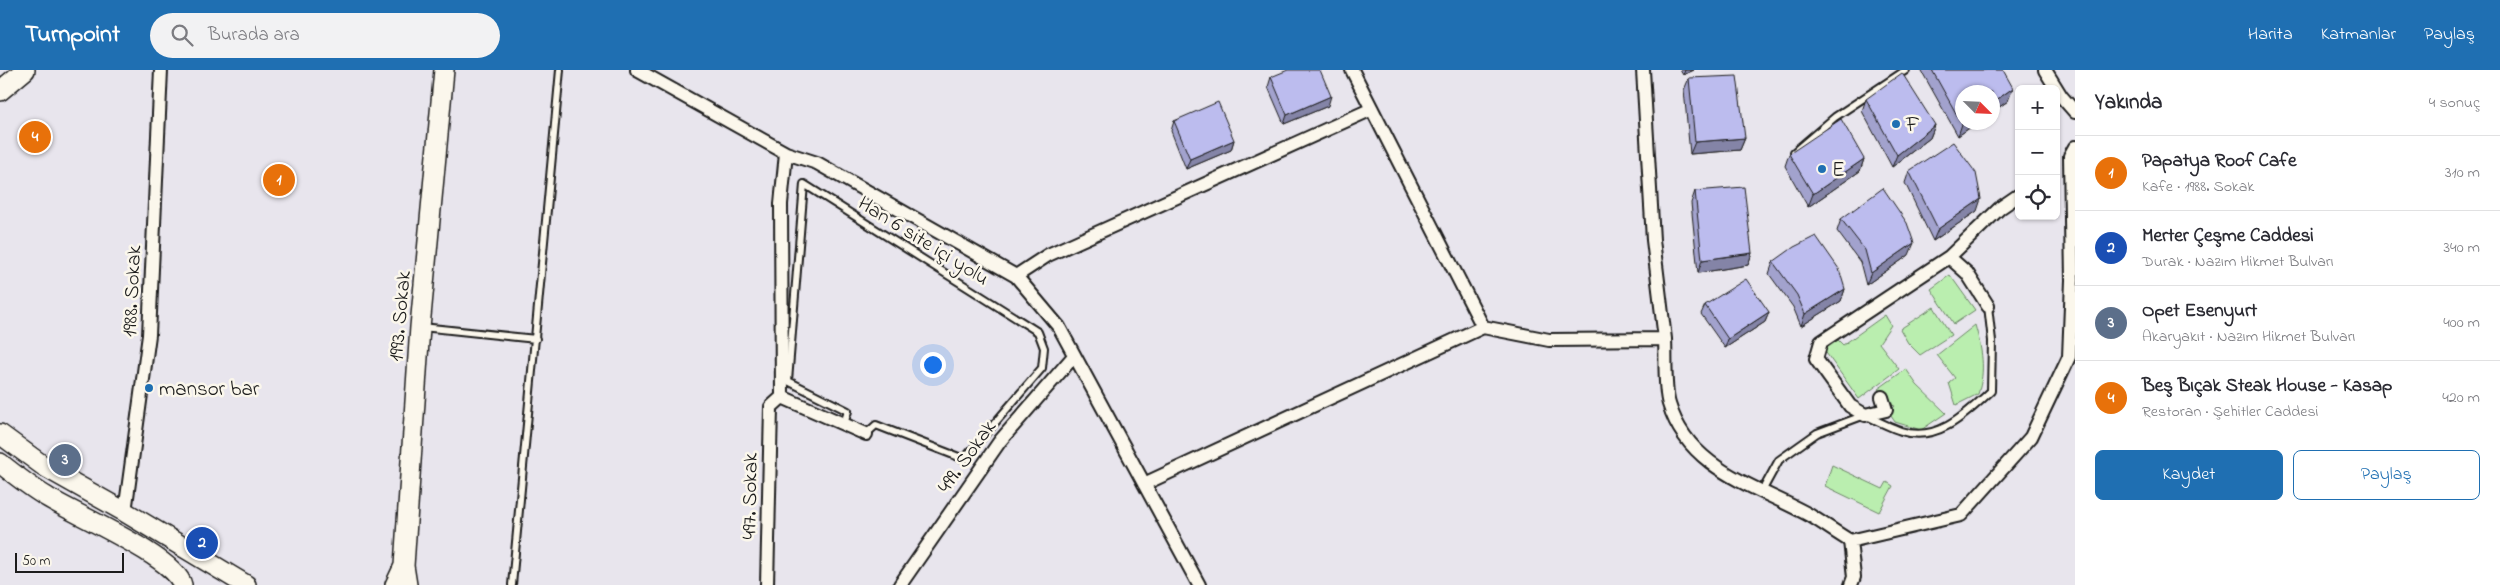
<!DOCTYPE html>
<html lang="tr">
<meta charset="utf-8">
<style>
:root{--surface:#fff;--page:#f2f2f3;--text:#2b2b33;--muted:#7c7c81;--line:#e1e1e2;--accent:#1f6fb2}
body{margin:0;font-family:"Indie Flower",sans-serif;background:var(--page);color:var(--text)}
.controls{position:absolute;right:15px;top:15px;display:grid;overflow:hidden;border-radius:8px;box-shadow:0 1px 4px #0004}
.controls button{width:45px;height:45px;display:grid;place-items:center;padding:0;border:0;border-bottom:1px solid var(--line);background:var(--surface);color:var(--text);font:25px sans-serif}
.compass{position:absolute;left:1955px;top:15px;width:45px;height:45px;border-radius:50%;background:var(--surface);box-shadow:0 1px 4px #0004;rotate:114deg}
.scale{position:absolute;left:15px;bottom:12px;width:109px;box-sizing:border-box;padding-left:5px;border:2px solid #1c1c1c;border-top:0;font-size:14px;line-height:18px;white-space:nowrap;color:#1c1c1c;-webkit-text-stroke:4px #fbf7ec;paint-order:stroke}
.you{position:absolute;left:932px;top:294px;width:18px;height:18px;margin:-12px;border:4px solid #fff;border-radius:50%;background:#1a73e8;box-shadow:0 0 0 8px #1a73e833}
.badge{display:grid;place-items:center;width:32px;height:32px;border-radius:50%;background:var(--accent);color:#fff;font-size:16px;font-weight:700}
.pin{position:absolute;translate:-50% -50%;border:2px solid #fff;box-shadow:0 1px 5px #0006}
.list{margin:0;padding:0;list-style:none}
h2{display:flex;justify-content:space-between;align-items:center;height:65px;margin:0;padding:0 20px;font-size:21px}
h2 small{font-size:16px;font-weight:400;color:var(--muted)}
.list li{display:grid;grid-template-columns:32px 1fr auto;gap:15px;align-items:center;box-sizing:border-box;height:75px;padding:0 20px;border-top:1px solid var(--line)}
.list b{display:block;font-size:19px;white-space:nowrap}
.list p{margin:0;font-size:16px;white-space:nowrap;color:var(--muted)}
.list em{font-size:16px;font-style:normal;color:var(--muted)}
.actions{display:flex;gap:10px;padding:15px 20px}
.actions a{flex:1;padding:11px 0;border:1px solid var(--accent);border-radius:8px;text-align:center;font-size:18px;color:var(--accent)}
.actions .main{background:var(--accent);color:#fff}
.icon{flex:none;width:28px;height:28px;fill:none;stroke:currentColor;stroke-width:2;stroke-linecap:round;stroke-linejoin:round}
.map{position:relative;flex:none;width:2075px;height:515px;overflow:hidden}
header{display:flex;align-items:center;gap:30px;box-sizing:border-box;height:70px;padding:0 25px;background:var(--accent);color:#fff}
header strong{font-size:24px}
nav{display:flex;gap:28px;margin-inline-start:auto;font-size:18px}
.search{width:350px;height:45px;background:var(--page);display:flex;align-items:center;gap:12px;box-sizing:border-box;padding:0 18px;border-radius:28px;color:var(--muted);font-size:19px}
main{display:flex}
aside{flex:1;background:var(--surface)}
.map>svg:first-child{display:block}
</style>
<header>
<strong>Turnpoint</strong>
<div class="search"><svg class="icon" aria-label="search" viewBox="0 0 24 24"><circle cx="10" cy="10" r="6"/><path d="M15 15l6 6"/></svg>Burada ara</div>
<nav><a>Harita</a><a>Katmanlar</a><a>Paylaş</a></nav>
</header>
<main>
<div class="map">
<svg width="2075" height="515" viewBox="0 0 2075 515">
<rect width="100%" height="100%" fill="#e8e5ed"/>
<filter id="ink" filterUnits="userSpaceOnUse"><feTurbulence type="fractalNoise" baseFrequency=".02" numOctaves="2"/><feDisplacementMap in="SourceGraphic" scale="10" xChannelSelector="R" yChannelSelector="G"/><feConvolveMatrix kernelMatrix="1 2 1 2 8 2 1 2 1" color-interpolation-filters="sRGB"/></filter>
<g filter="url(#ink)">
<path fill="#baeeaf" stroke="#6b8566" d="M1950 205 1975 240 1954 254 1931 219Z
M1934 237 1951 265 1920 285 1908 273 1900 259Z
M1885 245 1891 255 1879 273 1899 299 1859 329 1824 280 1838 270 1843 275Z
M1975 255C1982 279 1986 300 1978 324L1956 335 1949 313 1955 308 1937 285Z
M1906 299 1917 315 1946 343 1921 360 1895 352 1889 343 1895 336 1889 334 1878 319Z
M1832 395 1883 419 1887 412 1893 416 1879 442 1825 416Z"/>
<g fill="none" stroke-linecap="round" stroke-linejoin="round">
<defs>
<path id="lane" d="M1794 82 1835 47 1906 0
M422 257 536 269
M844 354 848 341 788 311 804 114 1038 262 1044 278 1042 298 964 389 876 355 866 364
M1761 423 1779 390 1817 363 1865 345C1877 351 1889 357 1901 361 1938 373 1966 344 1991 321L1992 271 1988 236
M512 515 560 0"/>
<path id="street" d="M637 0 786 83 817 93 1016 206 1059 257 1199 515
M1352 0 1483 257 1549 270 1665 269C1666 287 1664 319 1669 334 1689 401 1758 416 1811 446 1824 454 1837 463 1850 471L1854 507 1851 515
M1643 0 1653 170 1665 269
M2045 0 2061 26 2075 42
M1016 206 1048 185 1372 39
M1988 236 1967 203 1949 187 2000 138 2019 125
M782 327 781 134 786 83
M1882 327 1886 340 1865 345 1850 336 1816 289 1821 272 1949 187
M1144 414 1483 257
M125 442 149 265 161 0
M1850 471 1961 445 2031 367 2069 287 2072 210 2070 86 2075 77
M767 515 771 337 782 327 866 364
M900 515 1000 371 1073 287"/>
<path id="secondary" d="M0 21 25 0
M0 364 45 397 125 442 246 515
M0 393C15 405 30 417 47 427 72 443 177 488 182 515
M404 496 420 257 444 0
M395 515 404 496 407 515"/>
</defs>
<use href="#lane" stroke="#1c1c1c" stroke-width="10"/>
<use href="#street" stroke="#1c1c1c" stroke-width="16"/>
<use href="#secondary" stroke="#1c1c1c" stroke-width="22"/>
<use href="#lane" stroke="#fbf7ec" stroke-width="6"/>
<use href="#street" stroke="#fbf7ec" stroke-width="12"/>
<use href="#secondary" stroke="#fbf7ec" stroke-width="19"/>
</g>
<path fill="#a2a2cd" stroke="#1c1c1c" d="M1680 0H1694L1683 5Z
M1921 0H2003L2008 31 1992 42V22L1962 52H1978L1958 66Z
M1271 7 1328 36 1284 54 1268 17Z
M1689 8 1745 68 1740 80 1690 84 1684 20Z
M1866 29 1935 55 1930 68 1892 97 1862 41Z
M1174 51 1234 70 1231 80 1186 99 1171 61Z
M1789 84 1864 89 1860 101 1808 137 1785 96Z
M1909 101 1977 141 1933 171 1905 113Z
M1695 121 1752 183 1748 195 1698 203 1691 133Z
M1841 149 1909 185 1866 215 1860 192 1837 161Z
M1773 192 1845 219 1841 231 1801 256 1793 237 1769 204Z
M1705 235 1769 242 1765 252 1725 278 1701 244Z"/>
<path fill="#8484a7" stroke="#1c1c1c" d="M1685 0H1694L1683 5Z
M2013 18 2008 31 1992 42V33Z
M1331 26 1328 36 1284 54 1287 45Z
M1965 52H1978L1958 66 1962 54Z
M1935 55 1930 68 1892 97 1897 85Z
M1745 68 1740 80 1690 84 1695 72Z
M1234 70 1231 80 1186 99 1190 89Z
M1864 89 1860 101 1808 137 1813 124Z
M1981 129 1977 141 1933 171 1938 159Z
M1914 173 1909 185 1866 215 1871 203Z
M1752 183 1748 195 1698 203 1702 190Z
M1845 219 1841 231 1801 256 1805 244Z
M1769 242 1765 252 1725 278 1728 269Z"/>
<path fill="#bcbcee" stroke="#1c1c1c" d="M1288 0H1320L1331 26 1287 45 1271 7Z
M1932 0H2003L2013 18 1992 33V22H1962V52H1965L1962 54Z
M1902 3 1935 55 1897 85 1866 29Z
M1737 6 1745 68 1695 72 1689 8Z
M1218 32 1234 70 1190 89 1174 51Z
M1841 49 1864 89 1813 124 1789 84Z
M1953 72 1976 103 1981 129 1938 159 1909 101Z
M1744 117 1752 183 1702 190 1695 121Z
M1883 118 1907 153 1914 173 1871 203 1865 180 1841 149Z
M1816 166 1839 199 1845 219 1805 244 1797 225 1773 192 1794 177Z
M1746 209 1769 242 1728 269 1705 235Z"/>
</g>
<g fill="#1f6fb2" stroke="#fbf7ec" stroke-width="2">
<circle cx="1896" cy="54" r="5"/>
<circle cx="1822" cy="99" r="5"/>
<circle cx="149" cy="318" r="5"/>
</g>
<g text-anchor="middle" stroke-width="5" stroke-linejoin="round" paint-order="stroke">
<g font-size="21" fill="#1c1c1c" stroke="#fbf7ec" text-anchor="start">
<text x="1906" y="61">F</text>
<text x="1832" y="106">E</text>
<text x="159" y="325">mansor bar</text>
</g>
<g font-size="21" fill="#1c1c1c" stroke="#fbf7ec">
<text transform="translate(924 170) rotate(32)" y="7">Han 6 site içi yolu</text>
<text transform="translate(131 221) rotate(-87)" y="7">1988. Sokak</text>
<text transform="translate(399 246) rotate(-85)" y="7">1993. Sokak</text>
<text transform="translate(966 386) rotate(-54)" y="7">499. Sokak</text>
<text transform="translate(749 426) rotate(-89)" y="7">497. Sokak</text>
</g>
</g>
</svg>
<div class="controls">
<button>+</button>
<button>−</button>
<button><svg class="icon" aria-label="locate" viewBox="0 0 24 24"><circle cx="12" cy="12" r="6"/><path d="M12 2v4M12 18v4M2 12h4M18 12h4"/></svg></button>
</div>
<svg class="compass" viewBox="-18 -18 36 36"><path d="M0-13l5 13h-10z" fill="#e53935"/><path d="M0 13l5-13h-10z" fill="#7c7c81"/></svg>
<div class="scale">50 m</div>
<div class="you"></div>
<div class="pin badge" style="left:279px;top:110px;background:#e8710a">1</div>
<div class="pin badge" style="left:202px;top:473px;background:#1a4fb4">2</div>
<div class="pin badge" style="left:65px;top:390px;background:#5c6f8a">3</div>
<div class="pin badge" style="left:35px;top:67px;background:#e8710a">4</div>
</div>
<aside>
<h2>Yakında<small>4 sonuç</small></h2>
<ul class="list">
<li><span class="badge" style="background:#e8710a">1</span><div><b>Papatya Roof Cafe</b><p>Kafe · 1988. Sokak</p></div><em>310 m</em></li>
<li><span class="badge" style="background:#1a4fb4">2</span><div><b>Merter Çeşme Caddesi</b><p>Durak · Nazım Hikmet Bulvarı</p></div><em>340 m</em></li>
<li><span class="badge" style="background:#5c6f8a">3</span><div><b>Opet Esenyurt</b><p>Akaryakıt · Nazım Hikmet Bulvarı</p></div><em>400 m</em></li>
<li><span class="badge" style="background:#e8710a">4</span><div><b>Beş Bıçak Steak House - Kasap</b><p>Restoran · Şehitler Caddesi</p></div><em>420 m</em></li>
</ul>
<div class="actions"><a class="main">Kaydet</a><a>Paylaş</a></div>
</aside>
</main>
